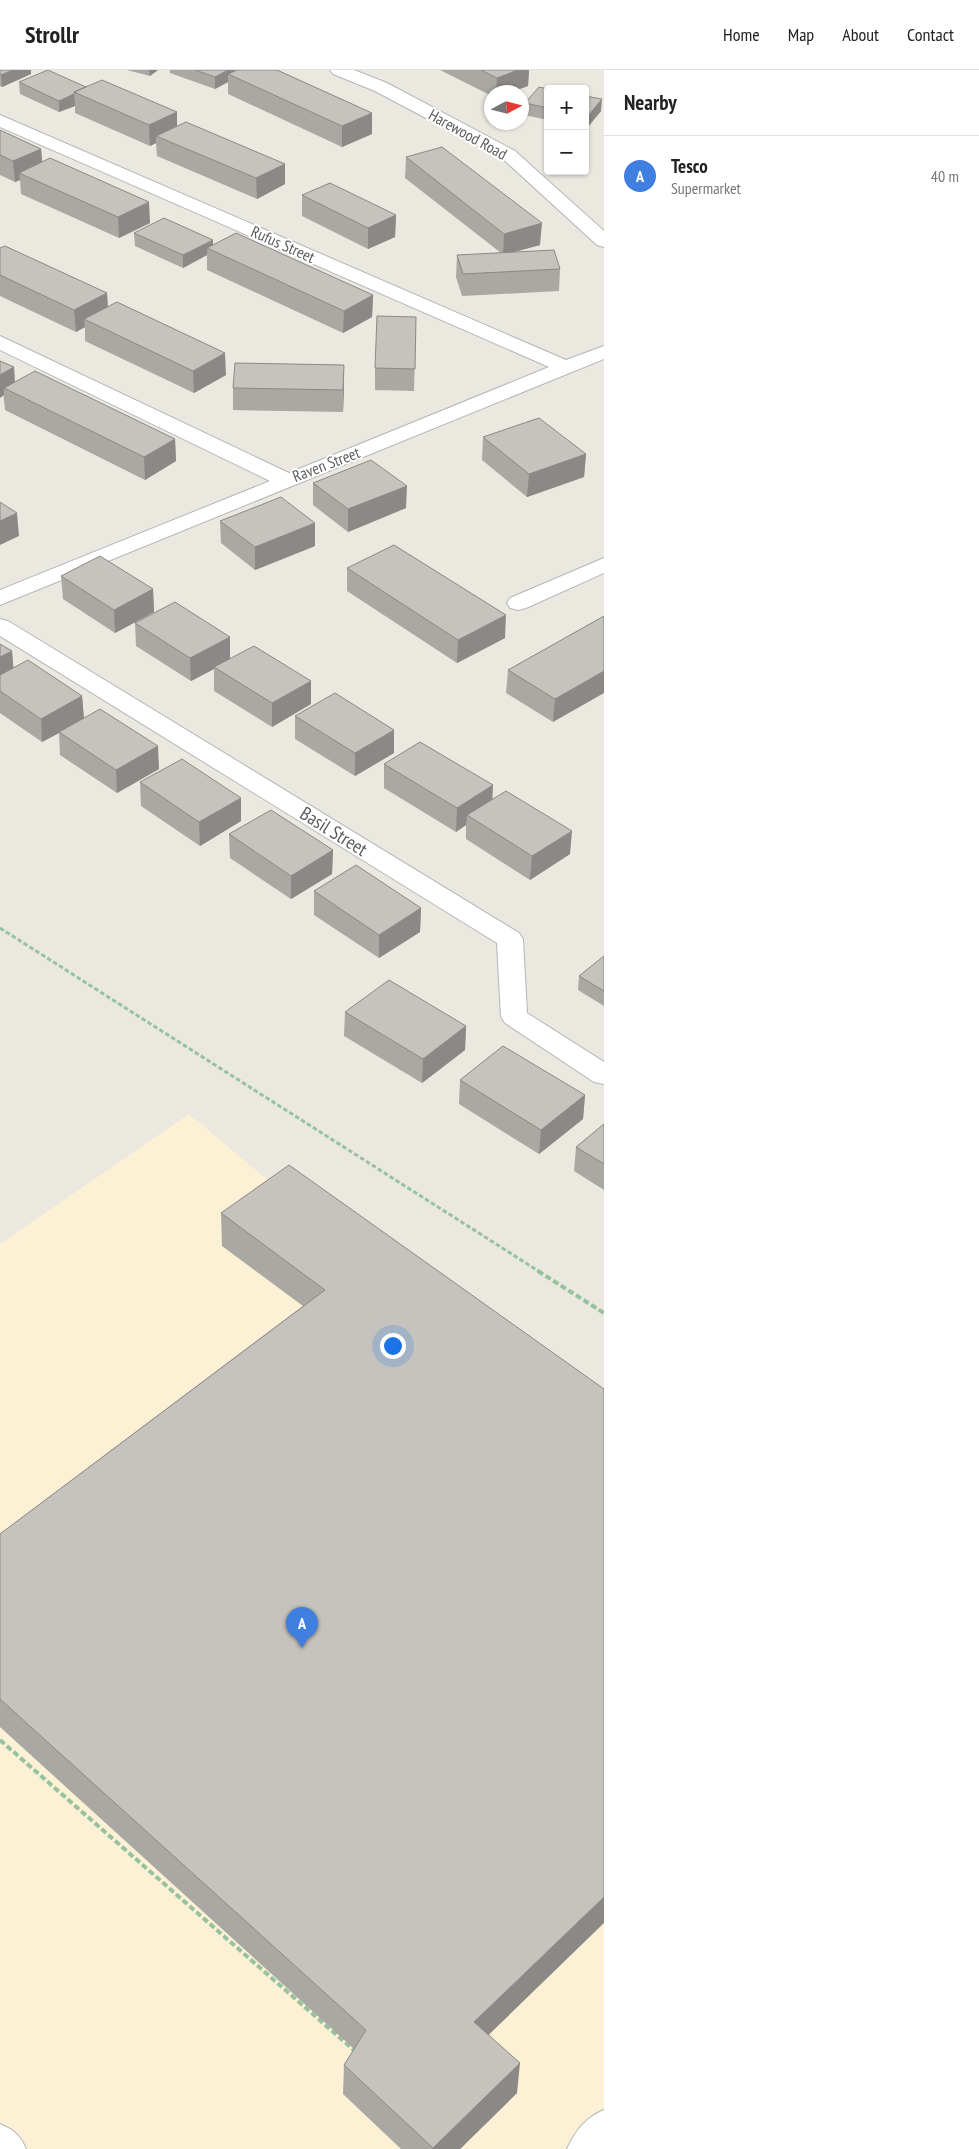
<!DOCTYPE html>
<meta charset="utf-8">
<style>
:root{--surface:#fff;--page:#f2f2f2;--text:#222;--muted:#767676;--line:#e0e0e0;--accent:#e03432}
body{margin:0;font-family:"PT Sans Narrow",sans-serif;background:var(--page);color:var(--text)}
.controls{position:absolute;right:15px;top:15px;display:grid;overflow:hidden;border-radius:5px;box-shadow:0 1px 4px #0004}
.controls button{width:45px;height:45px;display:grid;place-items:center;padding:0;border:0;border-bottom:1px solid var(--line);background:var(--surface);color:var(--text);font:25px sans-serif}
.compass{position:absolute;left:484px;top:15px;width:45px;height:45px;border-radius:50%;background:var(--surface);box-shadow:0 1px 4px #0004;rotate:83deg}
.you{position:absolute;left:392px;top:1275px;width:18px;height:18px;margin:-12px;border:4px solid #fff;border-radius:50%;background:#1a73e8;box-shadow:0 0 0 8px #1a73e833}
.badge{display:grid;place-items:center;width:32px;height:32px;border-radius:50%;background:var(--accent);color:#fff;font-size:16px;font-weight:700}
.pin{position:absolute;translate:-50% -41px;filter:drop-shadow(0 1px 2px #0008)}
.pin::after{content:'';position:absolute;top:26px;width:18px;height:15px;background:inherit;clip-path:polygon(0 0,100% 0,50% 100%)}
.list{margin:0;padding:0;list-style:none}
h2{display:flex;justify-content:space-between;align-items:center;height:65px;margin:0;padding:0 20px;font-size:21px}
h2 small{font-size:16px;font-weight:400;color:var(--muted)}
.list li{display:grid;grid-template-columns:32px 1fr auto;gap:15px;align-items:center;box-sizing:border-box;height:80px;padding:0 20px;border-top:1px solid var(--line)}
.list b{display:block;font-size:19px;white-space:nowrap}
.list p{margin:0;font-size:16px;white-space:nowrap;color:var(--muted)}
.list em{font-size:16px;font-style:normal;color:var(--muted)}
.map{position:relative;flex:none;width:604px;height:2079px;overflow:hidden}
header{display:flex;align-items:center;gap:30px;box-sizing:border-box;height:70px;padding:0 25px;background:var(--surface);border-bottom:1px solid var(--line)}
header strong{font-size:24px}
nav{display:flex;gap:28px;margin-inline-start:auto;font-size:18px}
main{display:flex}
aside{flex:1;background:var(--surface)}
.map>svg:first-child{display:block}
</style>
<header>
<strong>Strollr</strong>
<nav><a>Home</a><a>Map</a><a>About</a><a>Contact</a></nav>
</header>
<main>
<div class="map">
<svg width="604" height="2079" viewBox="0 0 604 2079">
<rect width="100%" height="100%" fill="#ebe8e0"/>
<path fill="#fcf0d5" d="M189 1044 289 1128 604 1325V2079H0V1174Z"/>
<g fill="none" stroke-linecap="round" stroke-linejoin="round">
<defs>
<path id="minor" d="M330 0H354L387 13 515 81 604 161V177L597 175 503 89 375 21 333 4Z
M0 45 566 290 604 276V289L0 535V520L270 411 0 280V266L289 403 549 297 0 57Z
M604 488V503L526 538 518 540 510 538 507 533 510 528Z
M0 549 8 551 519 863 523 869 527 943 604 992V1014L594 1012 505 953 501 947 497 873 0 566Z
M604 2040V2079H567C575 2061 586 2047 604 2040Z
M0 2054C14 2060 20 2065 26 2079H0Z"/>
</defs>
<use href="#minor" stroke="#b3b6ba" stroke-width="2"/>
<path stroke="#97c2a0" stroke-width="3" stroke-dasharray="4.5 2.5" stroke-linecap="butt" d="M0 858 540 1202"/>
<path stroke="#97c2a0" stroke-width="4" stroke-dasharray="6 3" stroke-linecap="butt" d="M538 1201 604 1243
M0 1670 355 1981"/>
<use href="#minor" fill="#fff" fill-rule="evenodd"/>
</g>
<path fill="#aaa8a3" d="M0 0 31 4 2 17 0 16Z
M127 0H158L150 6Z
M170 0H277L372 43V64L342 77 228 24V12L215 19 170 3Z
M440 0H529L528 16 511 22H492V26Z
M19 12 86 17 177 42V56L285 94V114L257 129 157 86 156 73 150 76 75 43V36L59 42 20 24Z
M548 19V50L524 45 525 33Z
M585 26 601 41 587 58 585 57Z
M0 60 41 79 42 92 150 153 119 168 21 124 20 110 15 112 0 105Z
M406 87 540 175 513 182 560 199 559 221 462 226 456 207 457 185 501 183 405 108Z
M302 125 396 145 395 167 368 179 302 146Z
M134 163 213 170V175L373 225 372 247 343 263 207 200V185L183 198 135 176Z
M0 178 107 223 108 237 226 305 194 323 85 271V257L76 262 0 226Z
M416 247 414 321 375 320V298Z
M0 291 14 297 15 312 175 369 176 391 145 410 5 340Z
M344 317 343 342 233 340V318Z
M483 367 586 384 584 407 527 427 482 390Z
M313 413 406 438 348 462 313 435Z
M220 451 315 453V476L255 500 221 473Z
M347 498 505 568 457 593 347 521Z
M61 506 153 519 154 542 115 563 63 529Z
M604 546 553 652 506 623 508 600Z
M135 553 230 567V588L311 634 272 657 214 621V599L191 611 136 576Z
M0 574 12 581 13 598 82 626 84 648 159 699 117 723 60 685 59 663 42 672 0 643Z
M295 646 394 683 355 706 295 669Z
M384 694 492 730 570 784 530 810 466 769V755L456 762 384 718Z
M140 712 241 751 200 776 141 736Z
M229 764 333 780 332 804 291 829 230 788Z
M314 821 421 838 420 862 379 888 314 845Z
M604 886V936L578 920 579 906Z
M345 942 466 956 465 980 422 1013 344 966Z
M460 1010 585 1025 583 1049 539 1084 459 1034Z
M604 1054V1120L574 1101 576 1077Z
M221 1143 604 1319 489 1965 517 2023 460 2079H401L343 2024 344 1995 354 1979 0 1657V1464L303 1236 222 1176Z"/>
<path fill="#8b8885" d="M13 0H31V4L2 17 1 5Z
M149 0H158L150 6Z
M228 0H240L228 4V12L215 19V7Z
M518 0H529L528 16 511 22H496L497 8Z
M74 24 75 36 59 42V31Z
M602 29 601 41 587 58 588 46Z
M177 42V63L156 66V73L150 76 149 55Z
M372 43V64L342 77V56Z
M41 79 43 100 19 103 20 110 15 112 13 91Z
M285 94V114L257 129 256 108Z
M149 132 150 153 119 168 118 147Z
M396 145 395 167 368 179V158Z
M542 153 540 175 503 185 504 164Z
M213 170V181L207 178V185L183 198V185Z
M107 223 108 245 84 249 85 257 76 262 74 240Z
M373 225 372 247 343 263 344 241Z
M225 283 226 305 194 323 193 301Z
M344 295V317L343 342V320Z
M14 297 15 319 4 318V325L0 328V305Z
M175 369 176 391 145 410 144 387Z
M586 384 584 407 527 427 529 404Z
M407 416 406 438 348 462V439Z
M17 443 19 466 0 475V451Z
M315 453V476L255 500V477Z
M153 519 154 542 115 563 114 540Z
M506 545 505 568 457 593 458 570Z
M230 567V590L214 597V599L191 611 190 588Z
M12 581 14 604 0 612V587Z
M604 601V623L553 652 555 629Z
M311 611V634L272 657V633Z
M82 626 84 650 59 662V663L42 672 41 649Z
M394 660V683L355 706V683Z
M158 676 159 699 117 723 116 700Z
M493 715 492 739 467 745 466 755 456 762 457 738Z
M241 728V751L200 776 199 752Z
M572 761 570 784 530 810 532 786Z
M333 780 332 804 291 829V806Z
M421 838 420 862 379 888V865Z
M466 956 465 980 422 1013 423 989Z
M585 1025 583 1049 539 1084 541 1060Z
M604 1827V1853L471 1982 474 1952Z
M520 1993 517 2023 460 2079H433V2078Z"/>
<path fill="#c6c3be" stroke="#8b8885" d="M0 0H13L1 5 0 4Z
M48 0 86 17 74 22V24L59 31 19 12Z
M195 0H228L215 7Z
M237 0H277L372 43 342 56 228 4Z
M481 0H518L497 8Z
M102 10 177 42 149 55 74 22Z
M539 17 548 19V38L525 33Z
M585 26 602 29 588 46 585 45Z
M186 52 285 94 256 108 156 66Z
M0 60 41 79 13 91 0 85Z
M442 77 542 153 504 164 406 87Z
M50 88 149 132 118 147 19 103Z
M330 113 396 145 368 158 302 125Z
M164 148 213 170 183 185 134 163Z
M236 163 373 225 344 241 207 178Z
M5 176 107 223 74 240 0 205V178Z
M554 180 560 199 463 204 457 185Z
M117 232 225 283 193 301 84 249Z
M377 246 416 247 415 299 375 298Z
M0 291 14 297 0 305Z
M235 293 344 295 343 320 233 318Z
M35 301 175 369 144 387 4 318Z
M539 348 586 384 529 404 483 367Z
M371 390 407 416 348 439 313 413Z
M281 427 315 453 255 477 220 451Z
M0 432 17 443 0 451Z
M394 475 506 545 458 570 347 498Z
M100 486 153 519 114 540 61 506Z
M175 532 230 567 190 588 135 553Z
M604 546V601L555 629 508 600Z
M0 574 12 581 0 587Z
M254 576 311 611 272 633 214 597Z
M28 590 82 626 41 649 0 621V605Z
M335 623 394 660 355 683 295 646Z
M100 639 158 676 116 700 59 662Z
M420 672 493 715 457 738 384 694Z
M182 689 241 728 199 752 140 712Z
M506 721 572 761 532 786 467 745Z
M271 740 333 780 291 806 229 764Z
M356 795 421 838 379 865 314 821Z
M604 886V921L579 906Z
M389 910 466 956 423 989 345 942Z
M503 976 585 1025 541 1060 460 1010Z
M604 1054V1094L576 1077Z
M289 1095 604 1319V1827L474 1952 520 1993 433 2078 344 1995 366 1960 0 1629V1464L325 1220 221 1143Z"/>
<g text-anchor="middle" stroke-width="4" stroke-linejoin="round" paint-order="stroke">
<g font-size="16" fill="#595d60" stroke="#fff">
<text transform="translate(468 64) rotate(29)" y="6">Harewood Road</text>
<text transform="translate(283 174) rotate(24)" y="6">Rufus Street</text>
<text transform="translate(326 394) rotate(-21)" y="6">Raven Street</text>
</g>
<g font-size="19" fill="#595d60" stroke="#fff">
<text transform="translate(334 761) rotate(32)" y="7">Basil Street</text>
</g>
</g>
</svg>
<div class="controls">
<button>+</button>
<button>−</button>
</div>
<svg class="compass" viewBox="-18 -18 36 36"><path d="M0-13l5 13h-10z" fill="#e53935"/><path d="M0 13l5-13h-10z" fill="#767676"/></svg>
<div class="you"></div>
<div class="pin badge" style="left:302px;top:1578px;background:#3f7fe0">A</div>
</div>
<aside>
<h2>Nearby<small></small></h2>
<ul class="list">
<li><span class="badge" style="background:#3f7fe0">A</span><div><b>Tesco</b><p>Supermarket</p></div><em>40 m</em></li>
</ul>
</aside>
</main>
